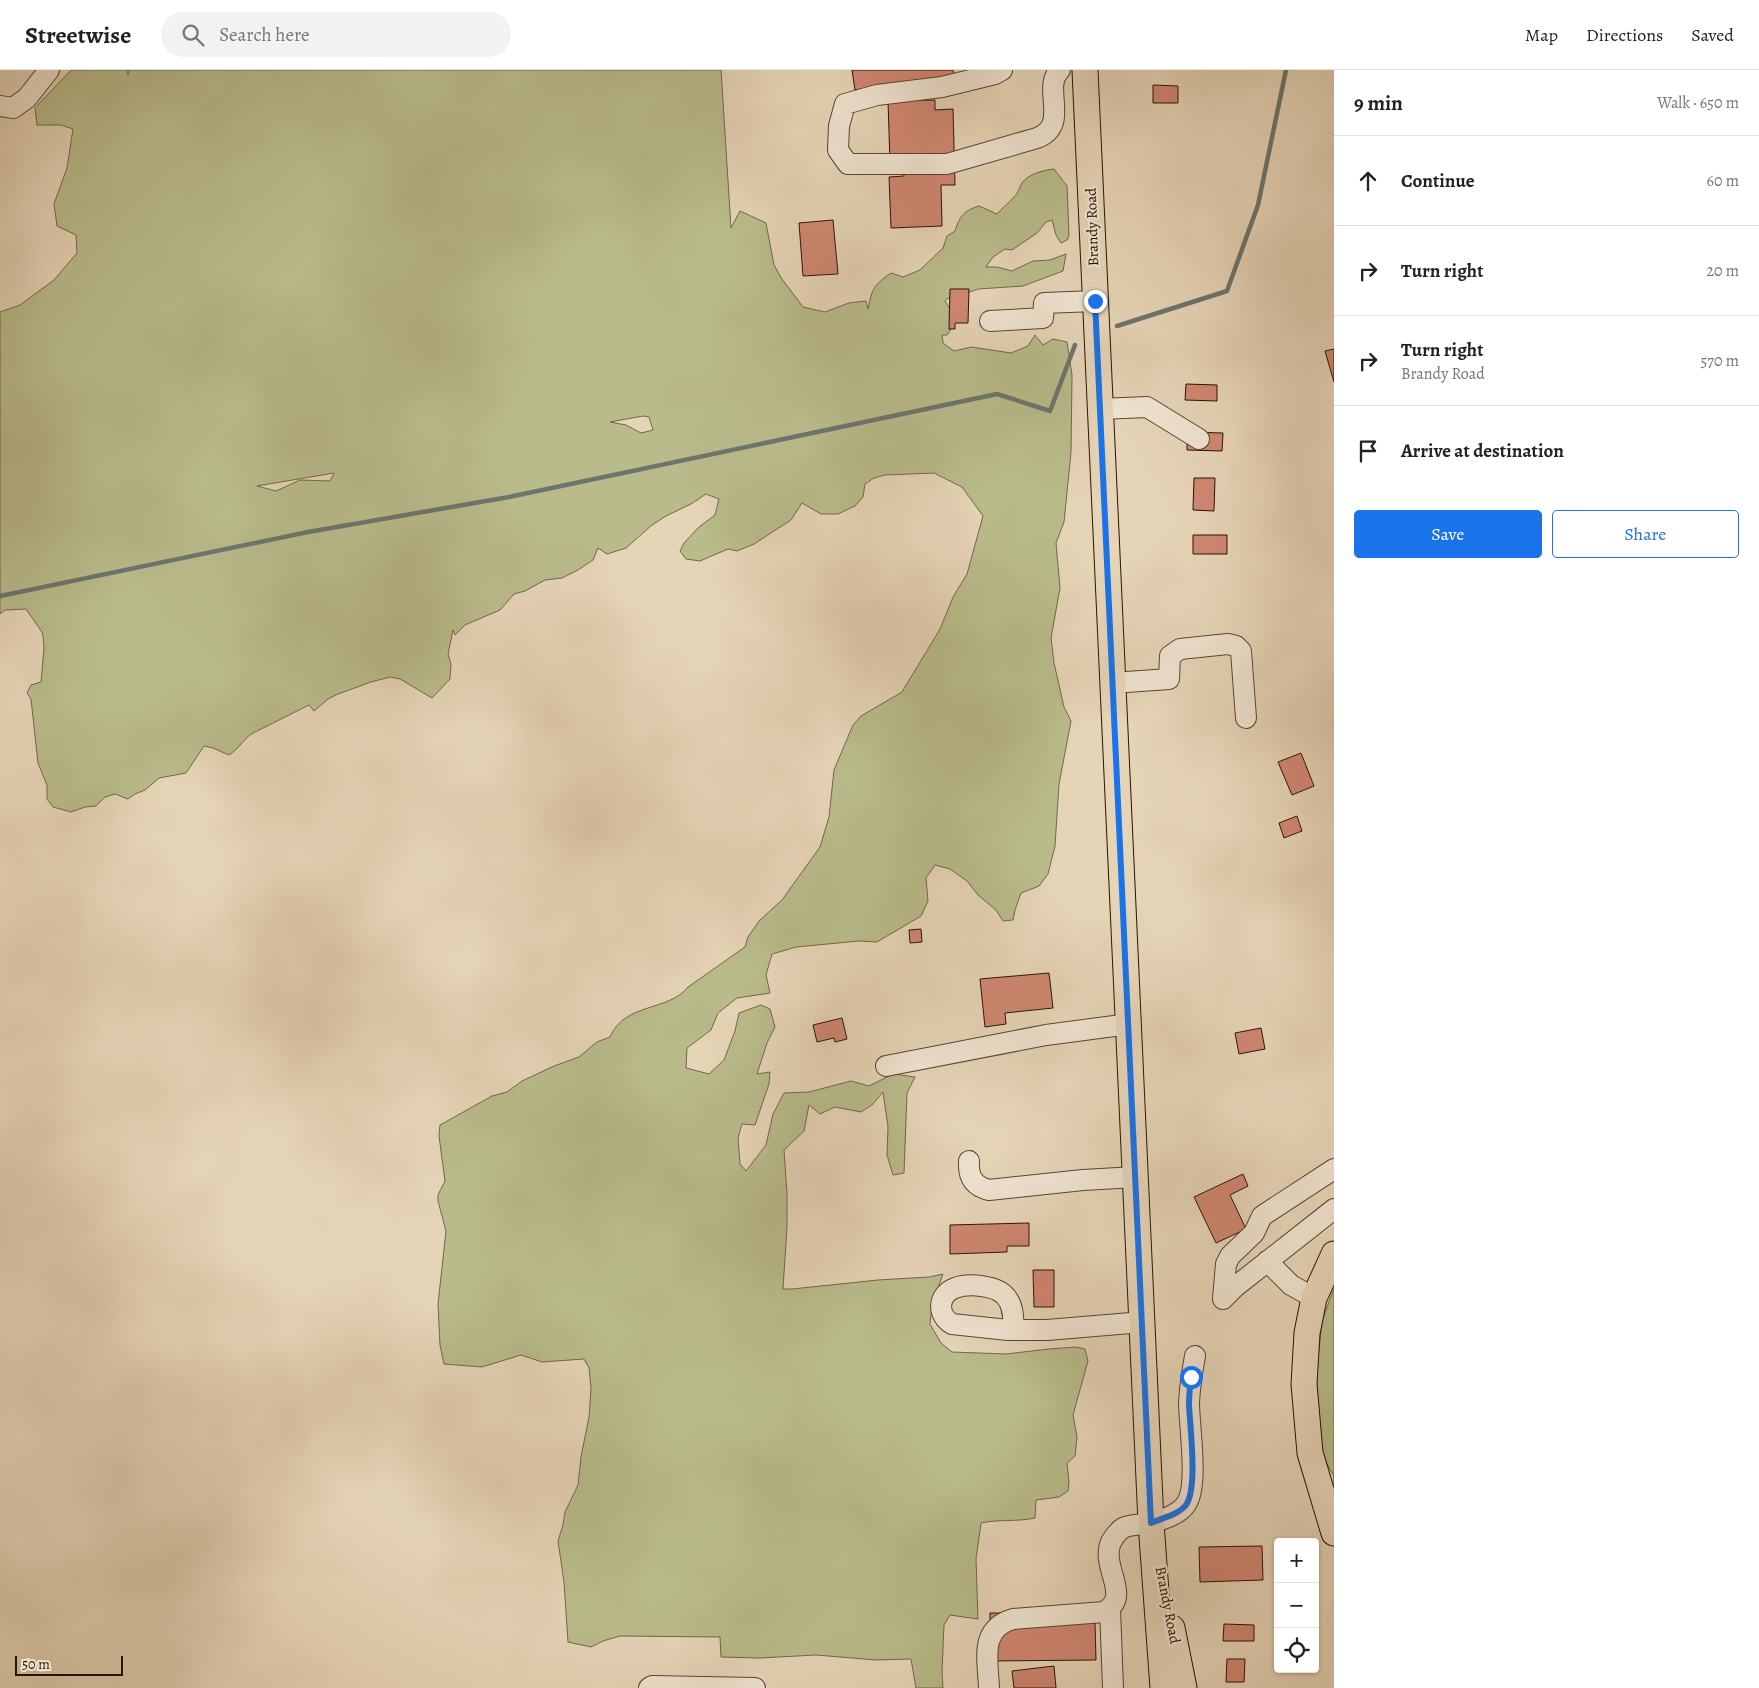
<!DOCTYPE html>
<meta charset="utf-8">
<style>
:root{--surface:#fff;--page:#f2f2f2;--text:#222;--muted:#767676;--line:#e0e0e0;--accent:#1a73e8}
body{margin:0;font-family:Alegreya,serif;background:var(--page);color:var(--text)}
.controls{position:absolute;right:15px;bottom:15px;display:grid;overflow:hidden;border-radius:5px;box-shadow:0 1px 4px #0004}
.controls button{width:45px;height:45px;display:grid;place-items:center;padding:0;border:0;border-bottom:1px solid var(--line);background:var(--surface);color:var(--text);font:25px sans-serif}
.scale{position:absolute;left:15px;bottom:12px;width:108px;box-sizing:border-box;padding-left:5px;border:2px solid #281500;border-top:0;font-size:14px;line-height:18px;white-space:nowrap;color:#281500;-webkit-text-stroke:4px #efe3d0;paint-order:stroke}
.stop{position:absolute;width:15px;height:15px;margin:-11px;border:4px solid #1a73e8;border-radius:50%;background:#fff}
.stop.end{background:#1a73e8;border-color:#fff;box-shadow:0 1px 5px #0008}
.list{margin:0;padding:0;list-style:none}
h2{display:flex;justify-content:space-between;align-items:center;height:65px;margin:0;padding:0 20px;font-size:21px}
h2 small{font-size:16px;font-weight:400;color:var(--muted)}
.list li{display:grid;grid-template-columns:32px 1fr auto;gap:15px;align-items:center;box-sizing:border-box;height:90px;padding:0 20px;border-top:1px solid var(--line)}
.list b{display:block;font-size:19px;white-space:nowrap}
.list p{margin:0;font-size:16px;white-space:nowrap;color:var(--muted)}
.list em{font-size:16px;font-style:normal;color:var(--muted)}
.actions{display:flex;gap:10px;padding:15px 20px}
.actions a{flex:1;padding:11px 0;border:1px solid var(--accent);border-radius:5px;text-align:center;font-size:18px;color:var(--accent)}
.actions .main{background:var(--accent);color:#fff}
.icon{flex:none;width:28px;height:28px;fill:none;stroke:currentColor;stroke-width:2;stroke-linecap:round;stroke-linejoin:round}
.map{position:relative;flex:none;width:1334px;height:1618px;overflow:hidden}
header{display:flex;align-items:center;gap:30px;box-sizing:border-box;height:70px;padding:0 25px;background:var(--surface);border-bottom:1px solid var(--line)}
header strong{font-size:24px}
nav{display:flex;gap:28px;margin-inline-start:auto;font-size:18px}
.search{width:350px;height:45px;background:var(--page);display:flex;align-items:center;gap:12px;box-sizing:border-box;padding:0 18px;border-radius:28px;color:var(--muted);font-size:19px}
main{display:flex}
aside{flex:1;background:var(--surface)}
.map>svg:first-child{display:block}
</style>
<header>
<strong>Streetwise</strong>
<div class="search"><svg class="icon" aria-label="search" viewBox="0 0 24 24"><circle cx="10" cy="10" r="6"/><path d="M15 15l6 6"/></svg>Search here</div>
<nav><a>Map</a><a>Directions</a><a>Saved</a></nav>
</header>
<main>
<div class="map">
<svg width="1334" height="1618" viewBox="0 0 1334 1618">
<rect width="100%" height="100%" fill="#e6d4b7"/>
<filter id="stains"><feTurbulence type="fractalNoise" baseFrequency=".004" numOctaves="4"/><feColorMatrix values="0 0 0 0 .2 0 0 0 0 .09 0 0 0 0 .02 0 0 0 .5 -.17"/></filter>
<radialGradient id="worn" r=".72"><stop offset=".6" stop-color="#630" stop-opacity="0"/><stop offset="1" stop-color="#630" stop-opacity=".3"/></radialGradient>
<path fill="#b9bb8b" stroke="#706846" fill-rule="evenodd" d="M71 0H128V5V0H721L731 158 740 141 766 153 774 195 782 209 803 237 825 242 849 233 866 231 868 239C872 218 874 215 891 203L903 207 920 200 943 178 947 166 955 161C960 146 963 141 979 136L997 144C1002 138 1009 133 1014 127 1018 124 1019 118 1022 113 1028 104 1044 100 1054 99L1067 116 1069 166 1067 170 1061 173 1056 165 1052 150 1046 152 1037 163 1012 180 1005 179 993 187 986 197H997L1012 201 1033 191 1050 190 1066 184 1063 201 1023 216 978 219 964 224 957 232 948 228 945 231 950 239 953 256 947 265H942L943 273 954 281 971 277 1011 283 1028 276 1035 265 1043 275 1053 269 1067 272 1072 305 1071 382 1064 452 1056 473 1060 518 1051 568 1054 593 1064 637 1071 651 1059 714 1055 776 1048 804 1039 816 1021 823 1015 840 1013 850 1003 851 996 840 978 825 967 811 950 799 935 795 926 808 928 831 921 846 877 872 859 871 796 877 772 884 766 905 770 923 737 928 718 943 711 960 687 978 686 998 709 1004 724 990 735 961 739 943 761 935 770 939 775 957 767 973 757 1004 770 1002 769 1014 755 1055 742 1054 738 1068 740 1094 746 1101 766 1075 773 1044 784 1023 809 1022 851 1011 869 1016 893 1004 915 1007 907 1023 904 1103 893 1105 887 1085 888 1057 883 1022 872 1035 861 1042 835 1037 820 1044 809 1035 804 1061 784 1080 787 1123V1157L783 1219H792L878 1210 929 1207 943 1204 932 1235 930 1254 941 1273 952 1282 1006 1284 1049 1279 1076 1277 1085 1279 1088 1291 1073 1345 1077 1367 1075 1386 1067 1393 1069 1412 1068 1421 1059 1427 1036 1430 1035 1448C1017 1452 999 1449 981 1453L976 1489 978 1549 950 1545 944 1555 942 1601 943 1618H916L911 1589 876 1590 816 1585 760 1588 721 1587 720 1567 620 1566 603 1571 591 1577 568 1572 564 1512 558 1471 563 1455 565 1442 578 1415 581 1387 589 1347 591 1318 589 1298 584 1289 542 1292 521 1285 482 1297 444 1294 440 1275 438 1234 446 1161 438 1131V1125L445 1111 439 1066 440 1055 492 1026 507 1022 522 1011 554 996 579 987 597 972 610 967C625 932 668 942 688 917L745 877 748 867 759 851 782 830 820 777 829 747 834 700 853 655 861 646 902 622 940 559 953 527 967 504 983 446 962 417 934 403 885 405 874 408 865 414 863 427 855 436 838 444H821L802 433 791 450 754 474 737 481 728 479 700 491 686 489 680 481 684 473 699 457 715 445 719 429 706 424 691 434 666 446 652 455 626 478 607 484 598 478 593 490 578 500 562 508 545 510 525 521 514 524 500 540 465 555 455 565 453 560 448 584 451 594 450 609 432 628 400 609 390 607 371 612 338 624 328 629 314 641 309 635 253 663C243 669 239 679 229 685L213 678 204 676 186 703 159 708 145 720 135 724 128 729 115 724 105 727 96 736 85 737 71 742 53 737 47 729V715L38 693 31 629 27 623 31 615 41 612 44 578 43 566 42 562 26 539 5 540 0 544V242L20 235 54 210 77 183 76 165 57 156 54 134 67 98 73 59 61 55H37L35 38ZM643 346 649 347 653 360 641 363 626 355 610 352ZM334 403 330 411 300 410 276 421 257 416Z
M1334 1218V1427V1406L1321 1384 1313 1338 1322 1251Z"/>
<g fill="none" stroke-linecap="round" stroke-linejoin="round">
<path stroke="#6c766e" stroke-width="4.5" d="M1117 256 1227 221 1258 135 1286 0
M0 526 308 462 509 427 997 324 1050 341 1075 275"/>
</g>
<path fill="#d08772" stroke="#281500" d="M852 0H953L954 5 855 20Z
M1153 15 1178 16V33H1153Z
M935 30V40L953 39 955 115H941L942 156 891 158 889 107 904 106 903 92 890 93 888 31Z
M833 150 838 204 803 206 799 153Z
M950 219H969L968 253H955V259H949Z
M1334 279V312L1325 281Z
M1186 314 1217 315V331L1185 330Z
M1187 362 1223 363 1222 381 1187 380Z
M1194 408H1215L1214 441 1193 440Z
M1193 465H1227V484H1193Z
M1301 683 1314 716 1292 725 1278 692Z
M1297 746 1302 761 1284 768 1279 753Z
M921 859 922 872 910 873 909 860Z
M1049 903 1053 938 1005 943 1006 954 985 957 980 909Z
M842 948 847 969 835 972 834 968 817 972 813 955Z
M1261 958 1265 979 1239 984 1235 963Z
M1243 1104 1248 1116 1230 1125 1246 1159 1216 1173 1194 1127Z
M1029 1153V1176H1007V1182L950 1184V1155Z
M1033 1200H1054V1237H1034Z
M1262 1476 1263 1510 1200 1512 1199 1477Z
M990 1543H1029L1030 1554 1095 1553 1096 1590 990 1591Z
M1224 1554 1254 1555V1571H1223Z
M1227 1589H1245L1244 1612H1226Z
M1054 1596 1056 1618H1014L1012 1601Z"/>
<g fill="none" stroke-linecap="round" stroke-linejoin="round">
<defs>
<path id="minor" d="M1002 0 995 4 942 17 877 25 845 34 839 56 838 80 848 94H947L1037 68C1071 55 1041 17 1060 0
M0 36 13 38 27 28 49 0
M990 251 1043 248 1044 233 1095 231
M1100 339 1147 337 1199 369
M1112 613 1169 609 1170 586 1180 579 1228 574 1236 576 1241 581 1246 648
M886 996 1046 965 1129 954
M969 1091C968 1106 973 1116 989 1120L1083 1110 1136 1107
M1267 1191 1291 1215 1314 1228
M1223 1229 1226 1194 1230 1186 1254 1163 1262 1146 1334 1099
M1223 1229 1235 1217 1334 1139
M1014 1260C1013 1249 1014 1236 1006 1227 997 1215 968 1213 955 1218 937 1225 937 1245 952 1254L1008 1260H1047L1143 1252
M1110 1538 1113 1618
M649 1618 652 1616 755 1618
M989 1618C988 1589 979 1559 1013 1549L1104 1542C1133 1526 1100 1498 1111 1472 1114 1467 1118 1461 1123 1458 1130 1454 1142 1455 1149 1453 1161 1451 1180 1444 1186 1434 1199 1416 1189 1356 1189 1332 1190 1316 1192 1302 1195 1286"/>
<path id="major" d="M1085 0 1151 1453 1163 1618
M1334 1184 1314 1228 1307 1263 1304 1314 1310 1383 1334 1463
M1172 1558 1184 1618"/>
</defs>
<use href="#minor" stroke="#58452e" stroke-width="22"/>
<use href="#major" stroke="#281500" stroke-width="27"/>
<use href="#minor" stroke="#efe3d0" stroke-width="20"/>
<use href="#major" stroke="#e6d4b7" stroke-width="25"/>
</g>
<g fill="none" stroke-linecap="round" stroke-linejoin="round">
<path stroke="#1a73e8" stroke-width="6" d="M1095 231 1151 1453C1162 1448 1178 1445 1186 1435 1198 1418 1190 1357 1189 1335 1189 1326 1190 1316 1191 1307"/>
</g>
<g text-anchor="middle" stroke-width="4.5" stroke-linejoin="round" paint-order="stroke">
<g font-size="15" fill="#281500" stroke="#efe3d0">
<text transform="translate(1092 157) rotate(-92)" y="5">Brandy Road</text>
<text transform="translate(1168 1535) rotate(79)" y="5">Brandy Road</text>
</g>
</g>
<rect width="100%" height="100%" filter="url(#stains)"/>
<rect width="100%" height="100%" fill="url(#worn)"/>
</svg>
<div class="controls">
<button>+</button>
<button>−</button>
<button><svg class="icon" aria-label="locate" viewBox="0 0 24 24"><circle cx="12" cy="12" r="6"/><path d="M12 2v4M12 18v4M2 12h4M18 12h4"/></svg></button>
</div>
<div class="scale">50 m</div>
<div class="stop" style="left:1191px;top:1307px"></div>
<div class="stop end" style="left:1095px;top:231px"></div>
</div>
<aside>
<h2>9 min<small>Walk · 650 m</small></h2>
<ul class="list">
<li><svg class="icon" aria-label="ahead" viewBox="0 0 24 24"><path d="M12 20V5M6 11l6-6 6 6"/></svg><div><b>Continue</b></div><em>60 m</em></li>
<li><svg class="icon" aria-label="right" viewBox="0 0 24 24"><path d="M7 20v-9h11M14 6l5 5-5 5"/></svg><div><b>Turn right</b></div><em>20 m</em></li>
<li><svg class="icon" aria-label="right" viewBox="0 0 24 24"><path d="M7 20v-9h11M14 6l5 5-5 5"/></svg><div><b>Turn right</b><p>Brandy Road</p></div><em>570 m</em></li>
<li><svg class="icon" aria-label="arrive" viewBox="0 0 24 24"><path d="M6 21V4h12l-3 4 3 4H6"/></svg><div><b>Arrive at destination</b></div></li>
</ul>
<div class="actions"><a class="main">Save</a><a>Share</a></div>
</aside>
</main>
